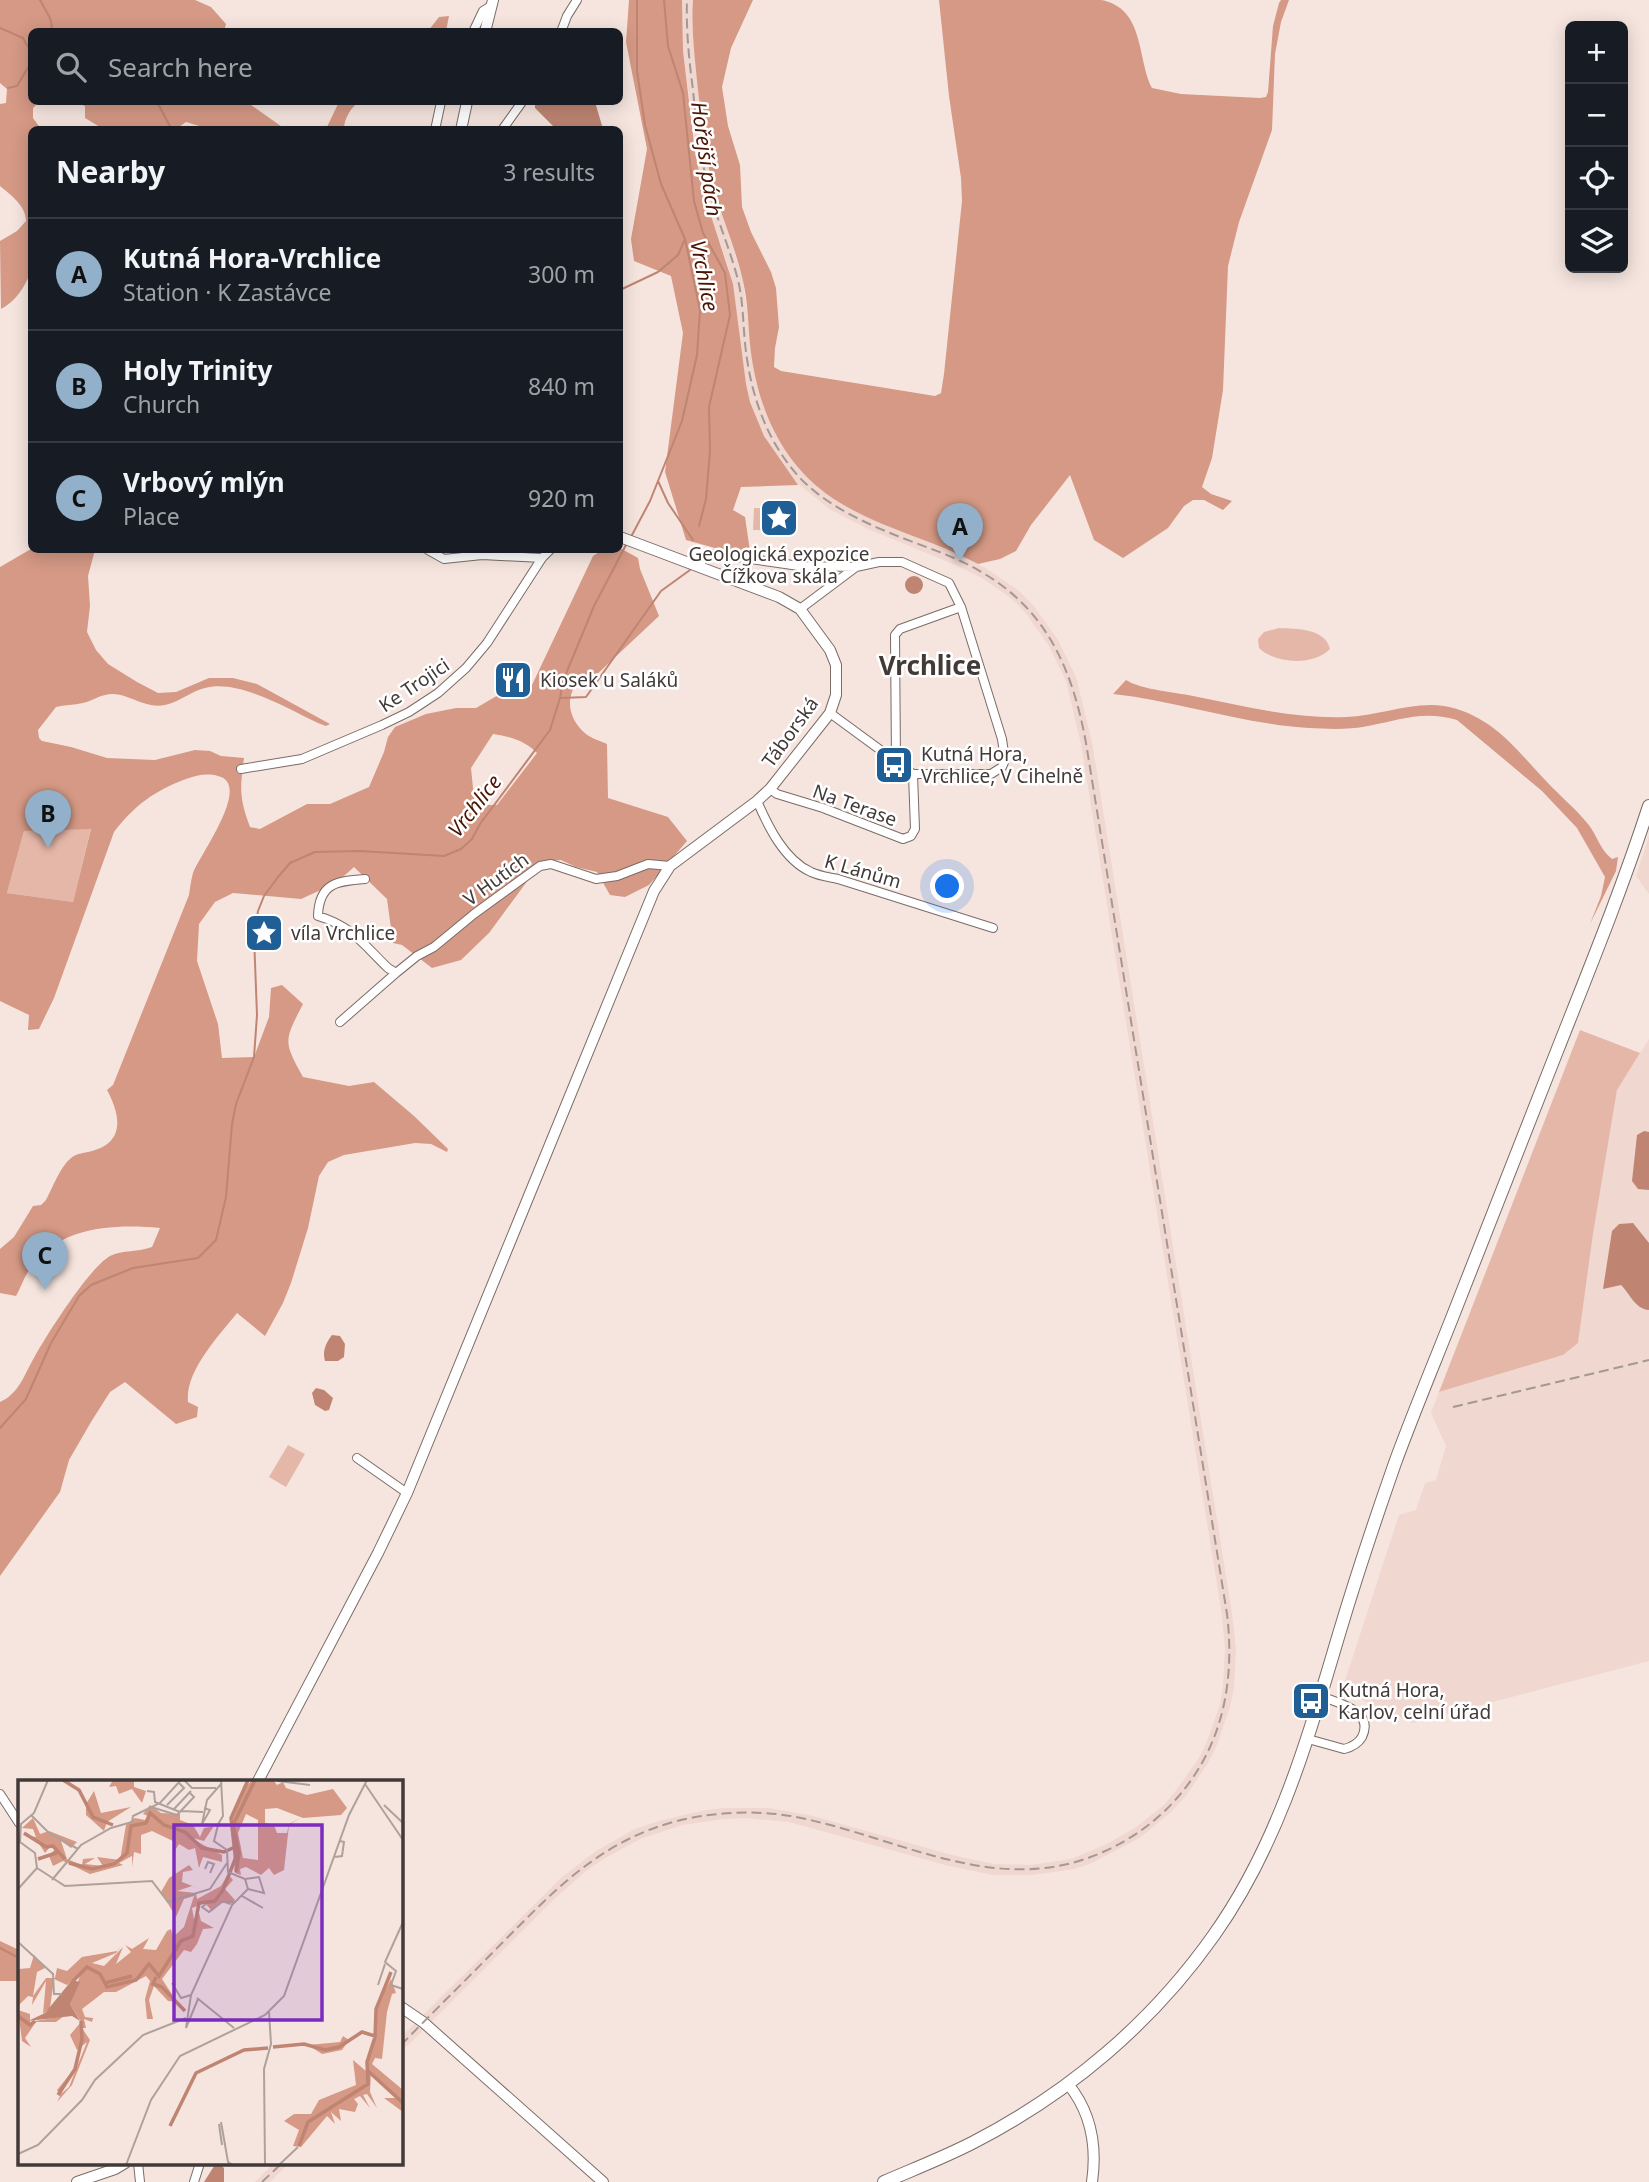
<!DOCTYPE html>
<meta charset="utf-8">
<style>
:root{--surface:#171b24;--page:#20242c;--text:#f1f3f6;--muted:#9ea1a6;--line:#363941;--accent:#92b0ca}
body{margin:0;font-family:"Noto Sans",sans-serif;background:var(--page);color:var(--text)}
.controls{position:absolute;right:21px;top:21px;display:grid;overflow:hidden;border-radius:10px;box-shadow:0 4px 18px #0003}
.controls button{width:63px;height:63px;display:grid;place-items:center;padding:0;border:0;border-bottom:2px solid var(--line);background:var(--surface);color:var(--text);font:35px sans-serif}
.you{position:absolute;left:948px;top:887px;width:24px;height:24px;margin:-18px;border:5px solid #fff;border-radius:50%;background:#1a73e8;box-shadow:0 0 0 10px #1a73e833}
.badge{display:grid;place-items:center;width:46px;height:46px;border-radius:50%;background:var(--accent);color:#111;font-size:23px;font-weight:700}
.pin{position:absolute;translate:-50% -58px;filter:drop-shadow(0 2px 4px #0008)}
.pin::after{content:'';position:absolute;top:37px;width:24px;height:21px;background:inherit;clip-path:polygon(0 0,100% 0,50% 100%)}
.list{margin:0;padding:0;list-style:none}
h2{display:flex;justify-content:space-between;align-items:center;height:91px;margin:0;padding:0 28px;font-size:30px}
h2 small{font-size:23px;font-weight:400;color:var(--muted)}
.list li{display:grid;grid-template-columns:46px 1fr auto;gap:21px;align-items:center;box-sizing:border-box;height:112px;padding:0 28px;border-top:2px solid var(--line)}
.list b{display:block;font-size:26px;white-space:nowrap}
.list p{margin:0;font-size:23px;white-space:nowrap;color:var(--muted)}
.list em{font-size:23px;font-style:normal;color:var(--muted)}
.icon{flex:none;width:38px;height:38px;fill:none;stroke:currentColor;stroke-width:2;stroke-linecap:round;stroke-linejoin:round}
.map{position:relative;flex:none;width:1649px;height:2182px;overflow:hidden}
.search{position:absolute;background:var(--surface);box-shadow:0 4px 18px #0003;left:28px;top:28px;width:595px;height:77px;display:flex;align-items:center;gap:18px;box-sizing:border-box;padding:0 24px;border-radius:10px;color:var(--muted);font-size:26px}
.panel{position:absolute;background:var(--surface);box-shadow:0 4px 18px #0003;left:28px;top:126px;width:595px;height:427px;border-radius:10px}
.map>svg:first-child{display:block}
</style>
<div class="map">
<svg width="1649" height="2182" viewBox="0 0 1649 2182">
<rect width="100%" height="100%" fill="#f6e5df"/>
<path fill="#f0d7cf" d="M682 0H693L694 50 710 170 743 282 756 382 774 431 794 462 820 489 837 501 872 519 962 556 987 569 1019 591 1033 605 1058 640 1076 677 1092 742 1232 1613 1236 1649 1234 1687 1230 1707 1217 1745 1208 1763 1186 1796 1171 1812 1141 1837 1092 1863 1074 1869 1032 1875H993L949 1866 789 1822 746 1818 724 1819 682 1825 640 1839 602 1860 585 1872 552 1901 401 2052V2037L562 1877 596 1851 635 1829 659 1821 701 1811 723 1808H770L813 1816 952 1855 994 1864 1031 1865 1071 1859 1105 1845 1135 1828 1164 1805 1177 1789 1199 1758 1207 1741 1220 1705 1223 1686 1225 1650 1222 1615 1081 744 1066 681 1049 646 1025 612 1012 599 982 578 958 566 868 529 831 510 797 483 785 468 764 436 750 402 746 384 738 323 728 266 708 207 699 172 683 51Z
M1649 836V894L1636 876Z
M1649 1039V1661L1412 1723 1342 1690 1399 1515 1416 1510 1425 1483 1436 1480 1446 1446 1431 1413 1439 1392 1563 1355 1578 1343 1593 1234 1617 1090Z
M274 2163H289L270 2182H255Z"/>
<path fill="#e5b7a9" d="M754 508 793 509 792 531 753 530Z
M1279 628C1297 629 1325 628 1330 649 1314 666 1275 664 1259 648L1258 639 1264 632Z
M91 828 73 902 7 893 24 831Z
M1580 1030 1640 1053 1617 1090 1593 1234 1578 1343 1563 1355 1439 1392Z
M288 1445 305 1454 286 1487 269 1477Z"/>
<path fill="#d59985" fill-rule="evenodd" d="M0 0H195L211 7 226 24 224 31 32 32V102H39L33 108V118L41 129 32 130 31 271C25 287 16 301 1 309L0 241 17 231 26 221C26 206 11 195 0 186V104L6 103 7 89 0 83Z
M629 0H682L683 51 695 152 703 191 733 284 746 384 750 402 764 436 798 485 741 487 733 510 745 517 751 558 686 540 665 472 683 333 671 276 634 261 631 239 647 149 626 42Z
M693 0H753L731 48 722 87 728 126 740 165 742 207 751 232 771 272 776 288 779 327 775 348 774 367 781 371 935 396 941 393 944 374 962 201 961 178 949 96 939 0H1101C1145 8 1137 59 1152 88L1181 94 1260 98 1266 97 1268 92 1273 26 1279 3 1281 0H1289L1281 22 1275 54 1272 130 1239 222 1228 266 1223 390 1212 458 1202 487 1211 494 1232 501 1223 510 1204 500H1193L1184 506 1168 528 1123 558 1094 540 1070 475 1031 525 1016 551 1000 559 978 564C921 533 850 523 804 474 771 439 755 392 750 344 748 323 748 302 743 281 736 250 723 220 714 190 705 157 702 123 698 90 695 60 691 30 693 0Z
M449 16 446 31H428L439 17Z
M75 102H247L285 129H209L186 122 176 129 105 130 85 118V106Z
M339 102H359C351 107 344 119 344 129H326Z
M620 548 638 558 640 569 659 616 594 677 580 679C564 697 568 719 586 734 591 738 600 741 607 744L608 798 668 817 687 841 649 885 625 897 610 895 597 872 576 867 561 860 542 861 489 933 461 960 432 968 402 945 393 943 387 899 354 867 336 883 301 899 233 893 215 902 199 924 197 961 218 1024 222 1058 254 1057 269 1017 271 988 282 985 303 1004C284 1041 283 1041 303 1077L349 1086 374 1082 414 1116 448 1149 447 1152 431 1144 415 1143 344 1155 328 1162 319 1176 308 1228 291 1283 283 1303 265 1336 237 1313C218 1337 185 1371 188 1402L198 1407 197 1417 176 1424 125 1382 110 1392 91 1422 69 1460 60 1492 0 1576V1402C19 1394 25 1373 35 1356 48 1333 89 1268 110 1256 122 1250 139 1252 152 1247L160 1228C115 1224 60 1226 31 1267 25 1275 21 1287 16 1296L0 1293V1249L14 1237 33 1206 41 1205 46 1200C53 1187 60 1167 71 1158 77 1153 85 1153 92 1151 126 1142 120 1114 107 1090L113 1085 189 895C190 888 191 880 193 873 199 856 253 784 218 776 207 773 197 775 186 779 154 791 135 805 114 832L54 998 39 1029 28 1030 29 1015 0 1001V567L31 549 95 550 88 576 90 606 87 632 96 650 108 664 137 682 158 693 176 692 209 678H233L257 684 330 724 326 726 318 723C288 709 239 679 205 688 191 691 180 702 165 705 145 709 129 694 113 694 100 694 93 701 83 703 74 705 64 705 56 707L38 730 39 738 42 741 71 747 107 758 155 760 195 750 210 751 221 756 244 758C240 788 239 798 250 827L260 829 307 804H330L369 787 384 752 388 737 395 727 426 714 456 708H476L500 694 532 685 593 556 602 550ZM493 734C511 737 524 740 537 753L497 805H481L474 798 471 768ZM91 829 73 902 7 893 24 831Z
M1126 680C1142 690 1174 692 1193 696 1243 706 1295 719 1346 717 1383 716 1421 697 1457 709 1498 722 1519 753 1547 782 1560 796 1576 809 1588 824 1597 835 1600 850 1612 859L1618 857 1616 871 1590 924 1601 896 1605 877 1577 828 1542 791 1457 720C1423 710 1400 720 1368 726 1348 730 1328 729 1309 728 1242 724 1178 701 1113 694Z
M0 1941 19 1950V1981H0Z"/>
<path fill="#bf8572" d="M535 103 595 102 603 129H556L535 108Z
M905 585a9 9 0 1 1 18 0a9 9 0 1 1-18 0Z
M1644 1131 1649 1132V1190L1638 1189 1632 1181 1637 1135Z
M1633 1223 1649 1243V1310C1635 1309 1630 1294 1621 1285L1603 1289 1612 1231 1619 1224Z
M332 1335 340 1336 345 1344 344 1357 338 1361H325C322 1351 326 1343 332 1335Z
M316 1388 324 1390 333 1398 329 1410 325 1411 315 1405 312 1393Z
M216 2163 221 2165 224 2168V2182H204Z"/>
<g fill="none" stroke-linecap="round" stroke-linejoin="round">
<path stroke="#bf8572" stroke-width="2" d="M40 0 50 18 53 32
M664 0 668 46 683 93 694 201 703 233 725 273 730 315 709 407 710 451 706 499 699 526
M0 28 23 38 28 47 32 48
M8 88 17 86 32 61
M157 102 172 130
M620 290 658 272 678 255 685 239
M658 481 668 503 693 540
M632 535 650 501 682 421 697 355 700 310 685 239 661 184 645 125 637 71V0
M561 698 586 697 661 591 690 570
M0 1428 26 1399 51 1343 79 1296 91 1285 133 1268 198 1258 216 1240 226 1197 232 1124 236 1104 254 1057 257 1015 254 936 258 911 264 896 278 877 290 863 315 852 360 851 444 856 461 849 472 839 480 824 550 730 560 698 563 681 594 606 627 543
M0 1948 19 1958"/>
<defs>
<path id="minor" d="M473 32 483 11 491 6
M561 32 567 16 577 0
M435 130 441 102
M502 130 522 102
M428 550 444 559 482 555 542 558
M700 566 703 557 717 554 799 566 856 567
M800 609 856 567 879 562H902L949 583 961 607 1002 739 1005 760 1002 767 991 774H913L830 713
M896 763 895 635 900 629 961 607
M241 769 302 759 382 725 409 712 438 693 466 668 487 643 542 558 550 550
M770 789 777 794 823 808 903 839 911 836 915 829 913 774
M757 801C768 826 784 860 811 872 819 876 829 877 838 879L993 928
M365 879C337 881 319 883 318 916 352 926 364 945 388 968L396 973 417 956 434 947 474 914 540 866 551 864 596 879 617 876 648 864 670 866
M340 1022 396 973
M357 1458 407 1493
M1308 1739 1344 1749C1352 1747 1358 1744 1362 1737 1375 1710 1337 1703 1321 1696
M0 1794 19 1823
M138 2163 140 2182
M194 2182 200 2163"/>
<path id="tertiary" d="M485 32 493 0
M461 130 467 102
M258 1781 378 1553 407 1493 654 891 670 866 757 801 770 789 830 713 836 695V665L830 650 800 609 779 597 620 537
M401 2007 423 2022 603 2182
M1068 2084C1091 2112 1097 2147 1092 2182
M77 2182 115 2169 125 2163"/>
<path id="secondary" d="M884 2182C914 2169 945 2157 974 2142 1069 2093 1152 2023 1214 1935 1279 1843 1307 1741 1339 1634 1356 1577 1375 1520 1395 1463 1413 1414 1433 1366 1452 1318 1487 1229 1522 1140 1557 1051 1589 970 1622 889 1649 806"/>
</defs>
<use href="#minor" stroke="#7a6c67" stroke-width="10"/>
<use href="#tertiary" stroke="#7a6c67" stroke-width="12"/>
<use href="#secondary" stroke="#7a6c67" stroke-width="14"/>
<use href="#minor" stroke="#fff" stroke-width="8"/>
<use href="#tertiary" stroke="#fff" stroke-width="10"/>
<use href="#secondary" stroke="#fff" stroke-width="12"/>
<path stroke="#a49894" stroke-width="2" stroke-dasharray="10 5" stroke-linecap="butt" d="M1453 1407 1649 1360
M401 2045C434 2011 468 1978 501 1944 555 1890 600 1841 677 1821 714 1812 753 1810 791 1816 896 1835 996 1900 1103 1852 1132 1839 1157 1821 1177 1798 1223 1746 1235 1681 1227 1614L1086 743C1073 672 1048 611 983 573 957 557 928 548 900 537 865 523 827 506 800 478 766 441 750 393 745 343 743 322 743 301 738 280 730 249 717 220 709 189 700 157 696 123 693 90 689 60 686 30 687 0
M262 2182 282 2163"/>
</g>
<defs>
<symbol id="sight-square" viewBox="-11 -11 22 22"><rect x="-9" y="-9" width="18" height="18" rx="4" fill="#1f5f95" stroke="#fff"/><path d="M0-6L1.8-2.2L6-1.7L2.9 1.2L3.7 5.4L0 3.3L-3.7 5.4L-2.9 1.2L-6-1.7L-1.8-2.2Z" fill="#fff"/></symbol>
<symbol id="restaurant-square" viewBox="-11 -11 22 22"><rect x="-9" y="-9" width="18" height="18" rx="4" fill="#1f5f95" stroke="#fff"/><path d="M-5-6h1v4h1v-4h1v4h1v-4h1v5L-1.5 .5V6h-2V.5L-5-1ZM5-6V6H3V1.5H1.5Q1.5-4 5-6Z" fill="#fff"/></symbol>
<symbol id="bus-square" viewBox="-11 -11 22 22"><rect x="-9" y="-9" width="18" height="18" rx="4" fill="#1f5f95" stroke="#fff"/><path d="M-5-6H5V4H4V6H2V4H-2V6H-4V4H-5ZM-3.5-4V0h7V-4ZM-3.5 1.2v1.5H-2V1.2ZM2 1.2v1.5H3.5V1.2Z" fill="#fff"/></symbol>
</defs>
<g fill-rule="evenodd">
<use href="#sight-square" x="757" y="496" width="44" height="44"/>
<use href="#restaurant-square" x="491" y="658" width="44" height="44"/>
<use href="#bus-square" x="872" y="743" width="44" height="44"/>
<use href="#sight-square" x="242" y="911" width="44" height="44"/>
<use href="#bus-square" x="1289" y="1679" width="44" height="44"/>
</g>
<g text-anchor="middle" stroke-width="5" stroke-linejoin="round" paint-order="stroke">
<g font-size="19" fill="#413a38" stroke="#fff" text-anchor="start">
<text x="779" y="561" text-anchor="middle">Geologická expozice<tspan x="779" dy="22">Čížkova skála</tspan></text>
<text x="540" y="687">Kiosek u Saláků</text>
<text x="921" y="761">Kutná Hora,<tspan x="921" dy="22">Vrchlice, V Cihelně</tspan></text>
<text x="291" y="940">víla Vrchlice</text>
<text x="1338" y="1697">Kutná Hora,<tspan x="1338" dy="22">Karlov, celní úřad</tspan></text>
</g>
<g font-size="19" fill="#413a38" stroke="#fff">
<text transform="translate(414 685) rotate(-34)" y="7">Ke Trojici</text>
<text transform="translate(790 732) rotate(-54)" y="7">Táborská</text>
<text transform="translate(855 805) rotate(20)" y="7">Na Terase</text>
<text transform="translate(863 871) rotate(16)" y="7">K Lánům</text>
<text transform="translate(496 879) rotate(-36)" y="7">V Hutích</text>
</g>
<g font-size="21" font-style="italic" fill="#4b1503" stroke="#fff">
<text transform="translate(706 159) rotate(82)" y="7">Hořejší pách</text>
<text transform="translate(704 276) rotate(79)" y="7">Vrchlice</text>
<text transform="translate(475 806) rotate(-52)" y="7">Vrchlice</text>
</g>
<g font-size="26" font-weight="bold" fill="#413a38" stroke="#fff">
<text x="930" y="675">Vrchlice</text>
</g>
</g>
<g transform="translate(18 1780)">
<rect width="385" height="385" fill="#f6e5df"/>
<path d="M95 0H116V7L128 11 124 23 114 9 101 14 98 6 91 7ZM236 0H255L259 5 265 2 268 8 289 15 315 9 329 28 323 35 285 38 259 28 247 29V43L256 45 259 53H269L271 44 282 38 271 45 266 90 256 95 251 88 243 95 228 87 222 89 223 95 217 93 212 43 228 5ZM228 34 240 40V80L225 78 220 53ZM76 11 83 33 113 27 89 42 86 51 68 35V24ZM132 25 143 33 162 34V40L175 45 182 57 186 48 196 46 186 61 171 57 204 75V82L185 77 181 88 177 68 171 70 161 64 156 72 157 62 134 51 123 55V74L116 72 114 87V76L101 83 105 85 72 94 45 81 35 86 31 76 37 69 32 67 27 73 20 62 5 55 18 57 15 49 4 48 15 38 22 54 31 51 59 62 53 68 43 61 49 79 64 85 65 79 77 78 67 84 85 86 79 77 102 80 108 45 117 38 127 40 130 36 125 34ZM171 85 175 90 165 92 164 102 185 110 174 106 159 111 178 113 179 119 203 106 210 94 215 100 207 109 217 120 212 125 204 122 194 131 187 123 174 128 176 139 181 133 183 141 196 148 185 149 179 164 173 172 166 170 144 199 159 222 150 221 136 206 131 220 135 239H129L127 219 132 201 128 196 98 212H86L64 229 67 237 75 238 74 242 66 239 68 248H64L72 260 54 305 39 322 42 316 39 310 57 288 43 314 51 307 69 262 59 270 52 255 63 242 52 224 63 193 49 205 36 199 32 228 25 234 28 201 14 225 15 217 10 216 0 226 1 189 12 188 16 175 27 188 19 192 15 216 28 198H37L39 188 49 191 64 177 99 171 104 164 98 173 74 183 86 186 105 167 98 184 113 172 107 165 114 169 131 158 125 169 138 170 149 151 153 149 155 157 166 147 176 116 166 119 158 137 143 112 151 98ZM373 199 378 213 374 214 369 232 364 279 357 278 354 284 385 310V332L366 318H379L353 292 352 312 359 328 349 314 345 315 352 328 342 316 336 319 340 324 337 332 321 329 323 341 313 332 317 344 309 336 283 367 275 366 281 350 266 341 276 334H293L301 320 338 305 335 280 348 291 357 255V229ZM0 230 12 234V242L46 236 38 242H18L7 258 13 267 4 261ZM325 256 331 260 324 270 304 274 290 265 322 262Z" fill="#d59985" fill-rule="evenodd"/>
<path d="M54 200 62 202 52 224 62 241 54 236 10 241 27 233Z" fill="#bf8572"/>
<path fill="none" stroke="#bf8572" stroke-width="3.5" d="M45 0 61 10 75 37 95 45M6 53 28 67 35 66 47 79M20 79 41 72M51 83 74 89 96 84 109 73 113 46 128 43 132 33 146 45 167 52 184 68 206 72 217 67M218 92 221 73 215 45 237 0M138 197 135 204 144 207 167 231M55 201 69 187 82 194 89 207 118 200 131 184 141 196 163 161 175 156 181 123 197 121 205 110 218 77 213 38 230 0M87 203 114 196M0 236 12 245 17 241M255 267 286 264 307 270 321 267 344 252 357 256M350 291 385 323M40 315 57 289 64 259 63 241M152 346 178 293 226 270 250 268M281 366 290 342 350 304 349 282 357 257 358 229 373 192"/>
<path fill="none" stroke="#aea19c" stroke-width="2" d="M166 0 174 8H198M260 1 292 5M347 4 385 60M129 11 136 12 137 22 162 32M149 25 166 8 161 3M366 25 385 43M133 27 159 35 176 17 171 12M156 29 173 11M163 31 185 32M13 35 31 53 60 69M184 44 189 20 204 3M184 44 192 30 186 28M200 45 196 61 209 70 210 92 227 99 230 109M199 46 205 36 203 0M317 77 324 76 326 62 322 61M19 88 47 106 134 101 150 122 192 109 209 83M19 88 17 73 2 62 3 44 16 33 30 0M187 89 190 82 196 84 192 93M227 99 241 97 246 113 230 109M34 100 63 65 93 48 114 42 115 36 142 23 163 0M0 109 19 88M224 116 245 128M188 124 184 127 191 132 204 122H216M385 142 367 182 378 191 373 205 385 209M0 162 35 194 36 214H44M154 203 163 218 173 215M360 205 367 184M179 218 216 248M180 219 168 248 173 215 214 125 230 109M203 342 210 382 215 385M201 344 204 365M0 374 20 365 64 320 77 300 125 255 168 238M108 385 133 320 162 276 247 235 266 216 331 35 349 0M247 385 246 289 253 264 251 232M261 385 280 367"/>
<path fill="#7b2cbf" fill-opacity="0.15" stroke="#7b2cbf" stroke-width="3.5" d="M156 45H304V240H156Z"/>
<rect width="385" height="385" fill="none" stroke="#413a38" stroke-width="3.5"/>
</g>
</svg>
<div class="controls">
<button>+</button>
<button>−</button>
<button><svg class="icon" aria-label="locate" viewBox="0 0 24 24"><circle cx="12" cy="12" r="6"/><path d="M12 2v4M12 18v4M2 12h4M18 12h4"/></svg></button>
<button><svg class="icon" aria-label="layers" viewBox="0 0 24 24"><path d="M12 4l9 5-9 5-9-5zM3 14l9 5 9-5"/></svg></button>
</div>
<div class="you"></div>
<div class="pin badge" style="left:960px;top:561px">A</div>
<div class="pin badge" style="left:48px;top:848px">B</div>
<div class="pin badge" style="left:45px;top:1290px">C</div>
<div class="search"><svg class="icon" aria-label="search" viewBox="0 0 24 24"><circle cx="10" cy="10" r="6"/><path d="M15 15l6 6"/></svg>Search here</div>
<section class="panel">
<h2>Nearby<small>3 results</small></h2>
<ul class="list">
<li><span class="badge">A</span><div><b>Kutná Hora-Vrchlice</b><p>Station · K Zastávce</p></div><em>300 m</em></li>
<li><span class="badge">B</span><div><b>Holy Trinity</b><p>Church</p></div><em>840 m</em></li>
<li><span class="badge">C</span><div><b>Vrbový mlýn</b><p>Place</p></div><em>920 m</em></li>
</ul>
</section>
</div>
